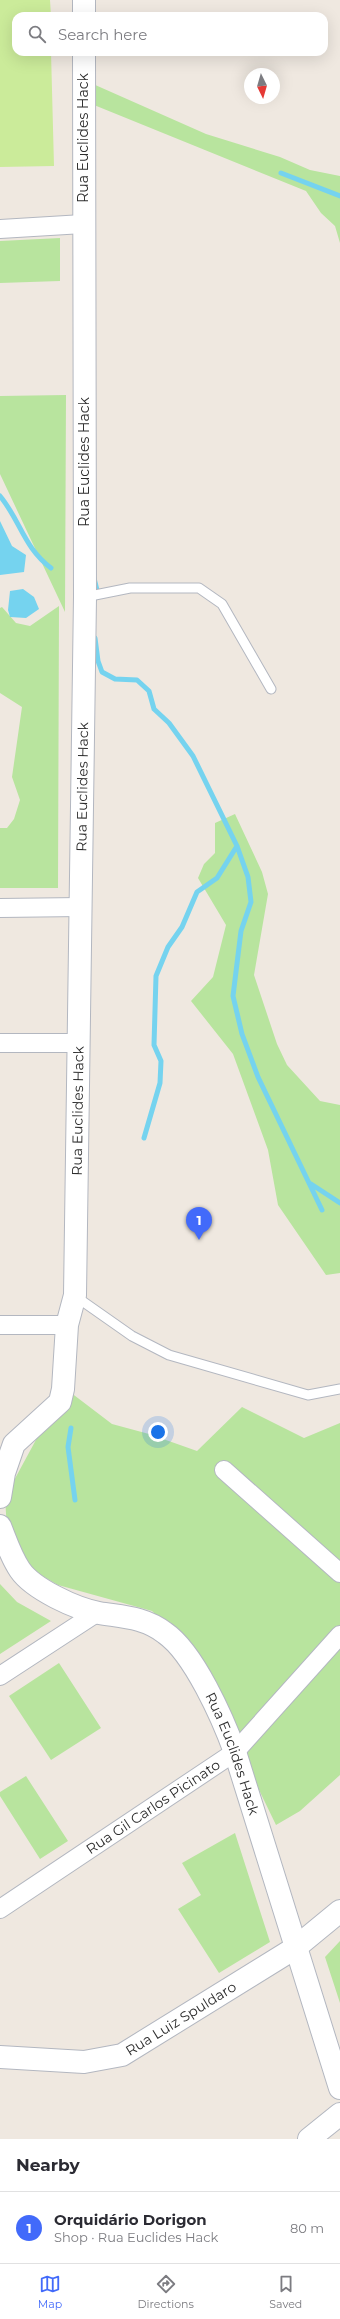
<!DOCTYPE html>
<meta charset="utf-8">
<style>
:root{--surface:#fff;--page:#f7f7f7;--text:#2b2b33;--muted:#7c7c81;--line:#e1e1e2;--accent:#426afa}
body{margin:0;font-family:Montserrat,sans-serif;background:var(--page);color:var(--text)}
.compass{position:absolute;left:244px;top:68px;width:36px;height:36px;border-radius:50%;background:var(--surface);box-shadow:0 4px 16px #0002;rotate:175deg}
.you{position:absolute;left:158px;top:1432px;width:14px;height:14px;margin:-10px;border:3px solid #fff;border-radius:50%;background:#1a73e8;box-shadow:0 0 0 6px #1a73e833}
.badge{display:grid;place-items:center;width:26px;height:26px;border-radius:50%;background:var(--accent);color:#fff;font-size:13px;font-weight:700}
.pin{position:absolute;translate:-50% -33px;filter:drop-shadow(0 1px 2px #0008)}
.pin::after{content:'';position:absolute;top:21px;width:14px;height:12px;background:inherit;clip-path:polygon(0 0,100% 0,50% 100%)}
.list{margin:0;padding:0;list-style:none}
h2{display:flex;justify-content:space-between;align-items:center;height:52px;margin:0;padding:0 16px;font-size:17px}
h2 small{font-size:13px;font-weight:400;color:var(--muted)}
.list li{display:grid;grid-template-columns:26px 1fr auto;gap:12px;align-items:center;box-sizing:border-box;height:72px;padding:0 16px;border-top:1px solid var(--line)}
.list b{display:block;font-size:15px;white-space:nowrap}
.list p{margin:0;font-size:13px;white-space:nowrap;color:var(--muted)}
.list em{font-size:13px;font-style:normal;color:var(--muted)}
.icon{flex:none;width:22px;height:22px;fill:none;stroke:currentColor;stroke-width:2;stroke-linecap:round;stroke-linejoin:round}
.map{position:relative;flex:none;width:340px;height:2139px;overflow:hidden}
.search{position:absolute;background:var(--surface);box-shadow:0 4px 16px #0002;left:12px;right:12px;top:12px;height:44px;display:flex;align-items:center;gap:10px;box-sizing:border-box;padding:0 14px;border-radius:12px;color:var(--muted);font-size:15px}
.sheet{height:124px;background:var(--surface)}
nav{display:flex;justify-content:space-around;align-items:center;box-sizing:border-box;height:56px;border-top:1px solid var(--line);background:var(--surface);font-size:11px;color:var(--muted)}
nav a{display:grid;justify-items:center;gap:2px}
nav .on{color:var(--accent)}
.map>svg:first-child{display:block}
</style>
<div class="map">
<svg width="340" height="2139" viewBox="0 0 340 2139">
<rect width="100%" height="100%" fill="#efe8e0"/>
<path fill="#b8e49e" d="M93 84 206 134 280 157 310 170 340 176V243L335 226 321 213 306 191 94 105Z
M60 238V281L0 283V241Z
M66 395 65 612 0 474V396Z
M59 606 58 888H0V828H7L14 819 20 800 12 777 22 707 0 693V608L2 607 16 623 30 626Z
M235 814 262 872 268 894 254 975 277 1044 287 1065 320 1101 340 1105V1273L326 1275 278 1205 268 1150 233 1054 191 1001 213 977 226 925 198 878 204 864 215 853V823Z
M66 1389 112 1424 149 1434 197 1451 242 1407 304 1438 340 1423V1775L300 1811 276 1825 218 1705 185 1643 152 1611 58 1585 27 1567 7 1530 5 1497 50 1414Z
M0 1584 17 1602 51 1621 0 1654Z
M59 1663 101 1728 51 1760 9 1696Z
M26 1776 68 1841 40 1859 0 1796V1792Z
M235 1833 270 1942 219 1973 178 1909 201 1895 182 1863Z
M340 1941V2003L325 1957Z"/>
<path fill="#cbeb9a" d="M0 0H50L51 16H16V52H51L54 166 0 167Z"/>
<path fill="#75d3ef" d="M0 521 12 546 26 555 24 572 0 575Z
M23 589 34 597 39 609 26 618 10 617 8 610 10 591Z"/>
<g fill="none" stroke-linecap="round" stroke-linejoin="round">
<path stroke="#75d3ef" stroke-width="5" d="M281 173 340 196
M0 496C20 520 24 548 51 568
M94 578 97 590
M95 638 98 661 102 672 115 679 137 680 149 691 154 709 169 723 193 756 237 846 248 877 251 902 241 931 233 996 242 1034 258 1077 322 1210
M144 1138 160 1083 161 1061 154 1045 156 976 168 947 182 927 197 892 217 878 237 846
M311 1184 340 1203
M71 1428 68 1447 75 1500"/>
<defs>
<path id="lane" d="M85 597 130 588H199L222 604 271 689
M75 1296 132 1336 169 1355 308 1395 340 1389"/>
<g id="street">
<path d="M0 229 83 224"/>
<path d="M0 908 81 907"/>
<path d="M0 1043H80"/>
<path d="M0 1325H67"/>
<path d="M224 1470 340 1573"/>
<path d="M0 1676 98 1612"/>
<path id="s1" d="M0 1909 235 1752 340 1635"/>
</g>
<g id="secondary">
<path d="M84 16V0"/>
<path id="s2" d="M0 1497 4 1473 14 1444 60 1402 63 1389 67 1325 75 1295 85 597 84 52"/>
<path id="s3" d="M0 1526C6 1541 11 1557 20 1570 33 1589 76 1609 99 1613 123 1617 144 1617 165 1633 194 1653 223 1719 235 1752L340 2088"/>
<path id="s4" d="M0 2057 84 2062 122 2055 295 1948 340 1911"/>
<path d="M309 2139 340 2114"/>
</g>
</defs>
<use href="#lane" stroke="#b3b7c0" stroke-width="11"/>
<use href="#street" stroke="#b3b7c0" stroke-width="20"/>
<use href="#secondary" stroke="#b3b7c0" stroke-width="24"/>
<use href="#lane" stroke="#fff" stroke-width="9"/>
<use href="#street" stroke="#fff" stroke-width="18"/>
<use href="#secondary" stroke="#fff" stroke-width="22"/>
</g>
<g text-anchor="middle" stroke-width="3" stroke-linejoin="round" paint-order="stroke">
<g font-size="14" fill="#2d2d2d" stroke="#fff">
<text transform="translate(83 138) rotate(-90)" y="5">Rua Euclides Hack</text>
<text transform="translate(84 462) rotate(-90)" y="5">Rua Euclides Hack</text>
<text dy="5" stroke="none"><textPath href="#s2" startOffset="734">Rua Euclides Hack</textPath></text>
<text dy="5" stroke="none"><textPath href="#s2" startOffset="410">Rua Euclides Hack</textPath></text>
<text dy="5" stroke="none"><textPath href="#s3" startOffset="350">Rua Euclides Hack</textPath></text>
<text dy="5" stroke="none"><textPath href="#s1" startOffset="184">Rua Gil Carlos Picinato</textPath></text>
<text dy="5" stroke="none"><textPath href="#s4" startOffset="192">Rua Luiz Spuldaro</textPath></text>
</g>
</g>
</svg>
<svg class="compass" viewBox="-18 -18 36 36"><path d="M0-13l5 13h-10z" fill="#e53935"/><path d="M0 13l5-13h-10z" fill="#7c7c81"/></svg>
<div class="you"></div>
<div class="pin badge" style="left:199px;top:1240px">1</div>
<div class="search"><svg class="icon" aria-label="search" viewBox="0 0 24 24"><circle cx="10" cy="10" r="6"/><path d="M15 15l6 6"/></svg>Search here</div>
</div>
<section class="sheet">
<h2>Nearby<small></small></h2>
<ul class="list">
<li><span class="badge">1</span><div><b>Orquidário Dorigon</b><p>Shop · Rua Euclides Hack</p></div><em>80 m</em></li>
</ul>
</section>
<nav>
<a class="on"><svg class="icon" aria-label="map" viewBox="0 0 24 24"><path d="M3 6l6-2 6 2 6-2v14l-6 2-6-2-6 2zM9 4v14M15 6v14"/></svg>Map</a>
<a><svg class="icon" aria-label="directions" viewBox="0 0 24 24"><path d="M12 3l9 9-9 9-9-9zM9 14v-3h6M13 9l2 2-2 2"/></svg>Directions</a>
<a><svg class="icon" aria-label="saved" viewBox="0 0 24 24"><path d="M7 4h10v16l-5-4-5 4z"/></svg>Saved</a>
</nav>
